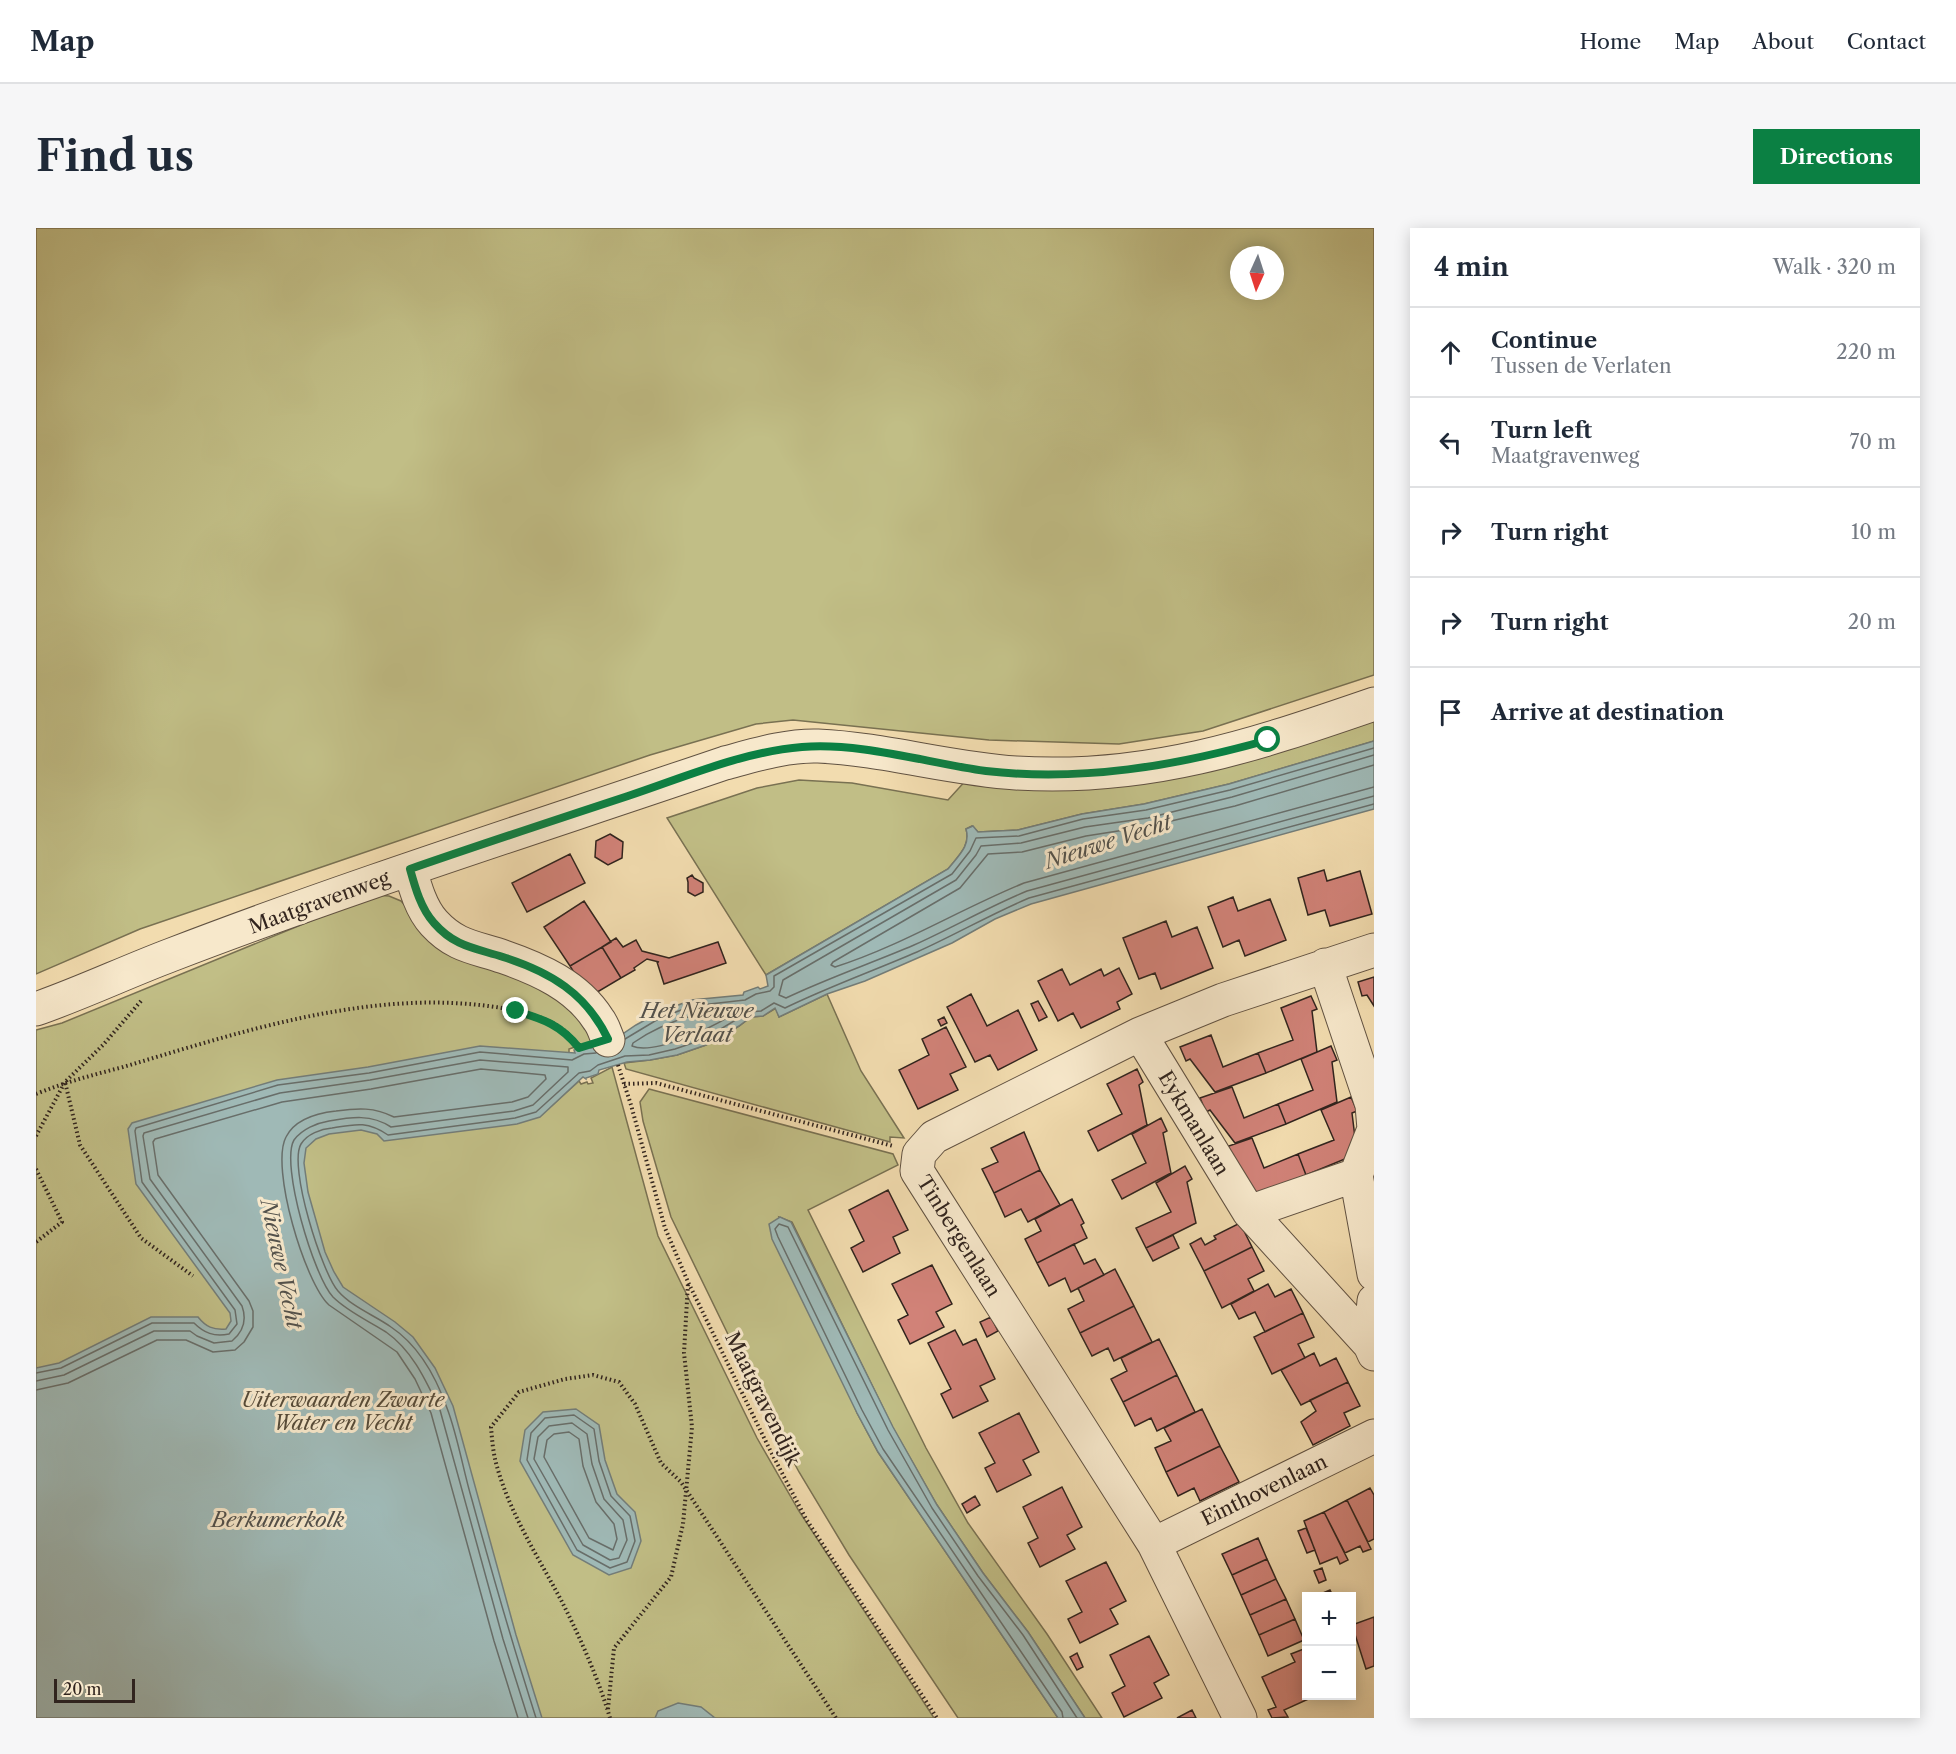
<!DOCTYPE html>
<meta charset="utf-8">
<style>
:root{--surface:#fff;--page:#f6f6f7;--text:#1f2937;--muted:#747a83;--line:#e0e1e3;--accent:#0b8043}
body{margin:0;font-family:"Libre Caslon Text",serif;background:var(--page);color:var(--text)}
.controls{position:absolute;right:18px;bottom:18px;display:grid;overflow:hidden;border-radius:0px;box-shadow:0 3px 15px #0003}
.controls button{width:54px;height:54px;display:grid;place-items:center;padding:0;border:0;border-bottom:2px solid var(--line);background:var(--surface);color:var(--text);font:30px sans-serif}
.compass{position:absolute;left:1194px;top:18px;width:54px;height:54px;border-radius:50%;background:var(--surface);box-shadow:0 3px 15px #0003;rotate:183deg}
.scale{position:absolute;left:18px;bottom:15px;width:81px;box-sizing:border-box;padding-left:6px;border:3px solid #31241e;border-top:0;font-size:16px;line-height:21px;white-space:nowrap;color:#31241e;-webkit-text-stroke:4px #f7e8cb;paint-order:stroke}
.stop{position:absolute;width:18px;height:18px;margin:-14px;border:4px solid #0b8043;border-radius:50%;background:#fff}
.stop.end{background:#0b8043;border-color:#fff;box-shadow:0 2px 6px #0008}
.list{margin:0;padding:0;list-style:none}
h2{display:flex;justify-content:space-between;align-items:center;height:78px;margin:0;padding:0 24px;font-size:26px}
h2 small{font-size:20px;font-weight:400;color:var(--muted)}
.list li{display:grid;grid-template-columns:39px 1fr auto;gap:18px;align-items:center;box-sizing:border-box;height:90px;padding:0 24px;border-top:2px solid var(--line)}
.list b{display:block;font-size:22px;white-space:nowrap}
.list p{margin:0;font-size:20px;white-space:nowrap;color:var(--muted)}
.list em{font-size:20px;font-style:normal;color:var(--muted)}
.icon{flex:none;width:33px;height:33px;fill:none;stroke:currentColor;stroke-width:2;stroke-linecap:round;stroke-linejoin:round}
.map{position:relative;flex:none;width:1338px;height:1490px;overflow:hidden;border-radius:0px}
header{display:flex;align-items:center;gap:36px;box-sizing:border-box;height:84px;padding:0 30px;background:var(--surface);border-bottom:2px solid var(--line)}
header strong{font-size:28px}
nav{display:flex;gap:33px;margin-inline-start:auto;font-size:21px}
.intro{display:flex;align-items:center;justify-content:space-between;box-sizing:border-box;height:144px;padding:0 36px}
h1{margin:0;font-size:42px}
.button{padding:15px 27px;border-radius:0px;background:var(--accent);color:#fff;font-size:21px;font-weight:700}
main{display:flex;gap:36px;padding:0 36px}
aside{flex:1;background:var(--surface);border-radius:0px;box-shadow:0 3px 15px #0003}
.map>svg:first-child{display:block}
</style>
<header>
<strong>Map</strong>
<nav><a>Home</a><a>Map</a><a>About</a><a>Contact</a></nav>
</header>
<div class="intro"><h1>Find us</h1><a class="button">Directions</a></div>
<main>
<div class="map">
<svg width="1338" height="1490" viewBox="0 0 1338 1490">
<rect width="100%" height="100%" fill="#f2dcaf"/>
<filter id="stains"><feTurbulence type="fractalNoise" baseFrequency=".00333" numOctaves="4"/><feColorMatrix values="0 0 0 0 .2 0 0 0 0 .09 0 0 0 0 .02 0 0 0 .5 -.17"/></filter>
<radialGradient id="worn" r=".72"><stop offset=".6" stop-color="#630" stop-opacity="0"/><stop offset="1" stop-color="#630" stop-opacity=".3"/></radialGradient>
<path fill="#c1be86" stroke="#797152" stroke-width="1.5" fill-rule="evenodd" d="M0 0H1338V447L1167 503 1083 516 953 512 757 492 720 496 614 527 104 701 0 746ZM1203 27H1239V63H1203Z
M1338 484V513L1193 556 1108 576 1046 586 982 602 942 604 936 598 930 601C935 618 922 628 912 641L730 747 631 590 721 560 763 552 816 555 912 572 932 550 967 555Z
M338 667 353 668 365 673 401 712 507 755 564 812 544 819 543 815 538 816 539 819 533 821V826L491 823 512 881 543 853 545 856 551 854 552 856 557 855 555 850 576 839 622 1008 721 1210 763 1283 898 1490H0V802L26 795Z
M791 766 825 843 868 910 854 909V914L590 841 588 835 614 832 641 827 670 817 703 798 715 789 727 788 740 780 743 789Z
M613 861 857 926 862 937 772 982 890 1220 932 1295 1011 1406 1066 1490H1049L992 1404 947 1345 901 1277 857 1200 756 994 743 989 821 1185 842 1224 1022 1490H922L813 1327 763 1244 722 1168 635 989 607 893 604 874Z"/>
<path fill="#9fb9b6" stroke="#737d79" stroke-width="1.5" d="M1338 513V581L995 676 959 691 916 715 829 753 791 766 743 789 739 780 727 788 715 789 703 798 670 817 641 827 614 832 591 834 563 842 562 846 550 850V851L547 849 504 889 481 896 348 913 341 906 325 902 293 906 280 911 270 920 268 935 272 964 289 1024 298 1044 307 1059 359 1094 377 1109 399 1140 417 1178 480 1407 506 1490H0V1140L23 1135 115 1089H162C170 1099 177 1102 190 1101L195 1093 194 1085 100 956 92 901 96 895 241 852 332 839 444 818 539 825 538 822 554 818 555 820 582 809 600 797 622 785 655 772 707 767 708 764 722 759 724 761 732 758 730 747 912 641C922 628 935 618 930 601L937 598 942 604 982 602 1046 586 1108 576 1193 556Z
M744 989 755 994 857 1199 901 1277 947 1345 992 1404 1049 1490H1022L842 1224 821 1185 736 1011 733 996Z
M540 1181 563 1197 569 1232 581 1266 599 1284 605 1313 595 1340 573 1347 537 1327 484 1233 489 1202 507 1184Z
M642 1475 665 1479 679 1490H619L622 1483Z"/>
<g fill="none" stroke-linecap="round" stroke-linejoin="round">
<path stroke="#686e6a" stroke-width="1.5" d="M1338 527 1196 569 1112 590 1049 599 985 615 945 618 940 627 920 652 747 752 743 767 750 770C792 750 836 735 878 717 916 700 952 679 991 663L1338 568
M1338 537 1199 578 1114 598 1050 608 986 624 952 626 924 660 797 734 795 737 799 739C865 718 924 681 988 655L1338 559
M697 780 700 782 699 785C679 798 618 828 596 818L597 815C627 794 660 784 697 780Z
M589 811 624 790 656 778 709 772 720 766 734 763 738 759V748L916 646 934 623 940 610 983 608 1047 591 1110 582 1194 562 1338 520
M0 1145 25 1140 116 1095H158C168 1105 178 1109 193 1106L201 1096 199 1082 106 954 99 903 100 900 242 857 333 845 444 824 536 832 548 826 560 825
M0 1153 28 1147 118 1103H154L161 1108 178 1115 196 1113C208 1103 211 1092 206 1078L114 951 107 908 108 905 244 865 334 852 444 832 532 839V844L497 877 478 883 355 899C335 886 316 889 293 893 281 895 266 901 258 912 244 936 278 1049 297 1069 312 1084 333 1093 350 1104 377 1123 390 1153 404 1182L467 1411 492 1490
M0 1162 32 1155 121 1112H150L177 1124 199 1122 208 1114 217 1099V1083L213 1073 122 947 117 914 119 911 246 874 335 861 445 841 509 847 510 851 492 869 476 874 358 889C338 879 322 880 300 883 282 885 259 891 250 909 234 939 269 1055 293 1077L361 1124 379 1151 395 1185 458 1413 482 1490
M538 1187 558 1201 563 1233 575 1268 594 1288 599 1313 591 1334 574 1340 541 1322 491 1232 495 1205 509 1190Z
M536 1195 551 1206 556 1236 568 1271 587 1292 591 1312 583 1330 574 1332 547 1317 498 1231 502 1209 513 1198Z
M533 1204 543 1211 547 1238 560 1274 578 1296 581 1311 577 1322 553 1310 508 1229 511 1212 518 1206Z
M500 1490C477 1418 456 1345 436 1272 427 1242 422 1209 411 1180 400 1149 382 1117 355 1099 338 1087 316 1079 302 1063 286 1045 252 938 265 916 271 906 285 901 296 900 320 896 331 893 352 907L479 890 500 884 543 845 554 843 562 837 589 828 613 827 639 821 668 811 713 784 725 783 738 775 749 780C792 759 837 743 881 724 919 707 955 686 993 670L1338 576
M1027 1490 1026 1484 847 1221 826 1182 742 1009 739 1001 743 996 752 999 852 1202 896 1280 942 1348 987 1407 1041 1490"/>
</g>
<path fill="#d18278" stroke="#31241e" stroke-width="1.5" d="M574 606 587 614 586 630 572 637 559 629 560 613Z
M534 626 549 655 491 684 476 655Z
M1288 642 1291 653 1324 643 1336 686 1294 698 1289 682 1272 687 1262 650Z
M656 647 658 650 667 655V664L659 668 652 664V654L651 650Z
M1197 669 1202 683 1234 671 1250 712 1209 728 1203 712 1187 719 1172 679Z
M548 673 575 714 534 738 508 699Z
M1130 693 1136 709 1161 699 1177 740 1125 761 1119 745 1103 751 1087 710Z
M580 710 587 719 600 712 606 723 633 730 682 714 690 735 628 756 621 734H623L611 731 598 740 599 742 585 750 566 719Z
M566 719 585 750 553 769 534 738Z
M1083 740 1096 766 1081 774 1084 781 1045 800 1037 785 1022 793 1002 753 1026 741 1034 757 1065 741 1068 748Z
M1338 749V778L1331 767 1326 768 1322 754Z
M935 766 951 798 982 782 1001 822 962 842 954 827 939 834 911 779Z
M1275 768 1281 781 1276 783 1281 824 1230 845 1222 825 1257 812 1245 780Z
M1002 773 1011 789 1003 793 995 776Z
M908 789 911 795 905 798 902 792Z
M910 799 930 839 914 846 922 862 882 881 863 842 893 827 886 811Z
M1175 807 1187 839 1222 825 1230 845 1179 864 1154 831 1150 833 1144 819Z
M1295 818 1301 832 1296 834 1301 874 1250 896 1242 876 1277 862 1265 831Z
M1101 841 1107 854 1103 857 1111 897 1062 923 1052 903 1086 886 1071 856Z
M1196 859 1208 890 1242 876 1250 896 1199 915 1174 882 1170 884 1164 870Z
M1315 869 1321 883 1316 885 1321 926 1270 947 1262 926 1298 912 1285 882Z
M1125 890 1131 903 1127 905 1135 945 1086 971 1076 952 1110 935 1096 906Z
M988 904 1004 942 958 965 946 941 962 934 955 920Z
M1216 910 1228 940 1262 926 1270 947 1219 967 1184 921Z
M1149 938 1156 951 1151 954 1160 995 1110 1020 1100 1000 1135 984 1120 955Z
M1004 942 1024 977 992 994 985 981 969 989 958 965Z
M852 962 872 1002 857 1009 864 1025 827 1044 815 1020 828 1013 813 982Z
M1036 971 1048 995 1045 997 1051 1010 1001 1035 989 1011 1005 1003 999 991Z
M1204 995 1216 1019 1168 1043 1154 1016 1165 1010 1169 1017 1180 1011 1178 1008Z
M1137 1007 1143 1020 1117 1033 1110 1020Z
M1038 1016 1048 1036 1059 1031 1068 1047 1035 1064 1029 1050 1013 1058 1001 1035Z
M1216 1019 1228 1043 1212 1051 1218 1063 1186 1080 1168 1043Z
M896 1037 916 1076 900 1084 908 1099 874 1116 862 1092 872 1087 856 1056Z
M1079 1041 1098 1078 1044 1105 1032 1081 1048 1073 1042 1060Z
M1232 1056 1239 1069 1255 1061 1267 1085 1229 1104 1219 1084 1203 1091 1195 1076Z
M1098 1078 1116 1114 1078 1133 1072 1120 1056 1128 1044 1105Z
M1267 1085 1278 1109 1262 1116 1269 1130 1236 1146 1218 1109Z
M955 1089 962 1103 951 1109 944 1094Z
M919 1102 927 1117 940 1111 959 1151 944 1158 952 1173 917 1190 905 1166 915 1161 892 1115Z
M1123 1111 1141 1147 1087 1174 1075 1151 1091 1143 1085 1130Z
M1278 1125 1284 1138 1300 1130 1312 1154 1265 1177 1245 1142Z
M1141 1147 1159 1184 1121 1203 1115 1190 1099 1198 1087 1174Z
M1312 1154 1324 1178 1308 1185 1314 1198 1277 1217 1265 1194 1280 1183 1274 1172Z
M1166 1181 1184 1218 1130 1244 1119 1220 1135 1213 1128 1200Z
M983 1185 1003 1224 987 1232 995 1247 961 1264 949 1240 959 1235 943 1205Z
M1184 1218 1203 1254 1164 1273 1158 1260 1142 1268 1130 1244Z
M1026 1259 1046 1299 1031 1307 1039 1321 1004 1339 992 1315 1002 1310 987 1279Z
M1334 1260 1338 1267V1311L1332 1314 1311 1272Z
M939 1268 944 1277 931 1285 926 1276Z
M1311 1272 1335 1321 1327 1324 1324 1318 1309 1325 1288 1284Z
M1288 1284 1312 1332 1304 1336 1301 1329 1284 1336 1268 1293Z
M1270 1300 1279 1322 1271 1325 1262 1303Z
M1222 1310 1231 1331 1196 1347 1186 1326Z
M1231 1331 1240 1351 1205 1367 1196 1347Z
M1070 1334 1090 1373 1074 1381 1082 1396 1044 1415 1032 1391 1046 1384 1030 1353Z
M1286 1340 1290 1352 1283 1355 1278 1343Z
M1240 1351 1250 1371 1214 1387 1205 1367Z
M1294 1362 1297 1368H1288L1287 1365Z
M1250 1371 1259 1391 1223 1407 1214 1387Z
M1338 1389V1438L1330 1441 1316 1397Z
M1259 1391 1268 1412 1232 1428 1223 1407Z
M1113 1408 1133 1447 1118 1455 1126 1470 1088 1489 1076 1465 1089 1458 1074 1427Z
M1270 1420V1468H1279L1248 1482 1252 1489 1236 1490 1232 1482 1240 1479 1226 1449 1259 1434 1255 1426Z
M1041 1425 1047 1439 1041 1442 1034 1429Z
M1156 1482 1160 1490H1141Z"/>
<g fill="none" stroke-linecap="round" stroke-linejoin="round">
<defs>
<path id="minor" d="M374 641C379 659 385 681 398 695 420 719 439 719 468 729 503 741 541 758 562 791 567 797 569 805 572 812
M1289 737 1336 877 1338 901 1320 947 1338 1046
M0 781C46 765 90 744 135 727 317 657 504 598 689 535 719 527 751 517 782 518 849 521 914 541 980 545 1112 553 1216 518 1338 476
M1104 806 1213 984 1334 1117 1338 1126
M1213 984 1320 947
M1334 1117 1338 1073
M1118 1316 1338 1208
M1204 1490 1118 1316 881 943 883 926 898 909 1104 806 1187 772 1338 722"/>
</defs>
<use href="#minor" stroke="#615242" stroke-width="35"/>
<path stroke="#31241e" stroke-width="4" stroke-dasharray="1.5 3" stroke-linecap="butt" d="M105 773 67 817 29 854 44 917 105 1010 157 1048
M582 837 595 877 629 1000 652 1054 733 1220 770 1291 901 1490
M588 856 620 855 857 918
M0 866C29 854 57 847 87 839 209 803 337 759 466 780 490 784 520 791 536 810
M0 908 29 854
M0 941 26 994 0 1014
M572 1481 578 1420 635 1349 647 1296 656 1199 648 1125 652 1055
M574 1490C562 1450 544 1409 525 1372 501 1327 473 1284 460 1235 457 1224 456 1211 455 1199L483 1164 529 1151 557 1147 583 1154 599 1176 625 1235 645 1254 800 1490"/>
<use href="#minor" stroke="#f7e8cb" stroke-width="33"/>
</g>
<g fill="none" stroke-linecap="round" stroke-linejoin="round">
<path stroke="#0b8043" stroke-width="8" d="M480 783C507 791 525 797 543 820L572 811C550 765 514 744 467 729 439 720 419 719 398 695 385 681 379 659 374 641 446 616 519 592 592 568 649 549 706 524 766 519 824 514 892 535 950 543 1045 554 1140 538 1232 512"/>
</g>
<g text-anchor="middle" stroke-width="6" stroke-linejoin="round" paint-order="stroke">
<g font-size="20" fill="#31241e" stroke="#f7e8cb">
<text transform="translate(283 674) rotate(-20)" y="7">Maatgravenweg</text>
<text transform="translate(1158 895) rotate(59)" y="7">Eykmanlaan</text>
<text transform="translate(923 1008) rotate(58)" y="7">Tinbergenlaan</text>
<text transform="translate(727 1171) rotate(64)" y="7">Maatgravendijk</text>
<text transform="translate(1228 1262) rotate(-26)" y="7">Einthovenlaan</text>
</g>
<g font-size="20" font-style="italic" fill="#554a38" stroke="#f7e8cb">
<text x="307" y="1179">Uiterwaarden Zwarte<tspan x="307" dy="23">Water en Vecht</tspan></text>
</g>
<g font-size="21" font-style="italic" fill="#52514c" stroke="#f7e8cb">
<text transform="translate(1072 614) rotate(-18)" y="7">Nieuwe Vecht</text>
<text x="661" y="790">Het Nieuwe<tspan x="661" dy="24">Verlaat</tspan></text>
<text transform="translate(245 1036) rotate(78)" y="7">Nieuwe Vecht</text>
<text x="242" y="1299">Berkumerkolk</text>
</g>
</g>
<rect width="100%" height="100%" filter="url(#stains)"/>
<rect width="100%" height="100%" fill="url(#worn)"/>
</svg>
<div class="controls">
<button>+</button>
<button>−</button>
</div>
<svg class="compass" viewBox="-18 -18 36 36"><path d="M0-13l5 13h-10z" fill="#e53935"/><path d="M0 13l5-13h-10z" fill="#747a83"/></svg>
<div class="scale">20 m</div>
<div class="stop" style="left:1232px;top:512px"></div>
<div class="stop end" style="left:480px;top:783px"></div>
</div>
<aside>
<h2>4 min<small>Walk · 320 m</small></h2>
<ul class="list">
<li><svg class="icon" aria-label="ahead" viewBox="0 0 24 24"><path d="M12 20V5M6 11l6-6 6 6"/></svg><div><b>Continue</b><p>Tussen de Verlaten</p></div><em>220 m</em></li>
<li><svg class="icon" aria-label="left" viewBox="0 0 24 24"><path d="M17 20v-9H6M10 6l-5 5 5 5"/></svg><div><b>Turn left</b><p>Maatgravenweg</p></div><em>70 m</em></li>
<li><svg class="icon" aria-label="right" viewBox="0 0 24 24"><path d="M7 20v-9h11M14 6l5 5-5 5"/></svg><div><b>Turn right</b></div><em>10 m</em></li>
<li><svg class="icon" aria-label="right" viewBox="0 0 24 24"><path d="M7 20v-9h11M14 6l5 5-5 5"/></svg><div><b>Turn right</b></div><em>20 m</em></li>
<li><svg class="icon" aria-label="arrive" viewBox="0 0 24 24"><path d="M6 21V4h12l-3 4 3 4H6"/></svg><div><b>Arrive at destination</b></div></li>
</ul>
</aside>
</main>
